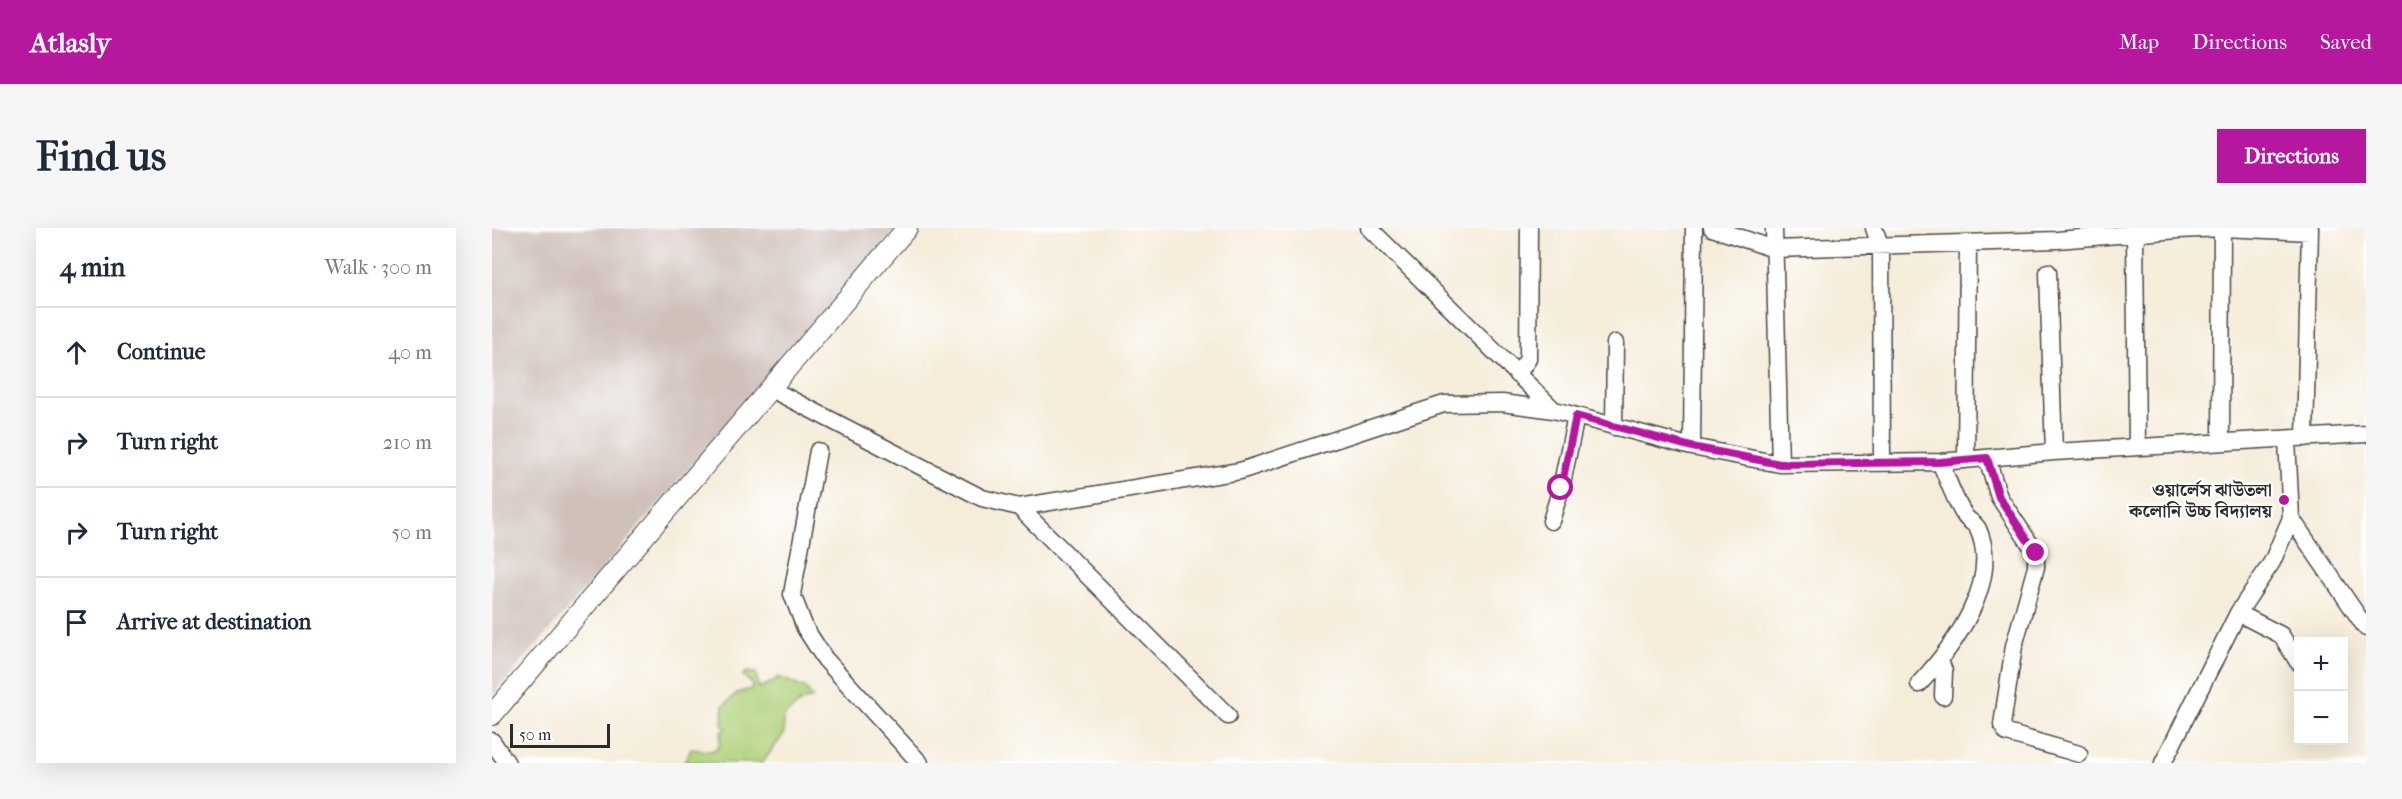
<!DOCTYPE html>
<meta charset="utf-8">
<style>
:root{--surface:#fff;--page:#f6f6f7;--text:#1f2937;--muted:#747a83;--line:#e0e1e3;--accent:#b5179e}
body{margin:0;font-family:"IM FELL French Canon","Noto Serif Bengali",serif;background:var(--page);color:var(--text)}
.controls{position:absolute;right:18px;bottom:18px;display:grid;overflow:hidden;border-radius:0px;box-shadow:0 6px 24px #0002}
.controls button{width:54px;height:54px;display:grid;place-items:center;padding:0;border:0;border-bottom:2px solid var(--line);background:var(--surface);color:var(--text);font:30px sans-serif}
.scale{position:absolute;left:18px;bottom:15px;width:100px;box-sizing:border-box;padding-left:6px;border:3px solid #2b2b2b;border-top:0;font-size:16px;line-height:21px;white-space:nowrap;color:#2b2b2b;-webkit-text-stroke:4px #fff;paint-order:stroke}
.stop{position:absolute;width:18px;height:18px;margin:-14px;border:4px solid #b5179e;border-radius:50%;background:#fff}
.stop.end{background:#b5179e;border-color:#fff;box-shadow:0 2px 6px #0008}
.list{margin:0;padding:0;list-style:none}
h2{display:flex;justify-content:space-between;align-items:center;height:78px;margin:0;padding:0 24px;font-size:26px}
h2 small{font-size:20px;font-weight:400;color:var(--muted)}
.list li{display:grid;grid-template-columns:39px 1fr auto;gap:18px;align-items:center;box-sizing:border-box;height:90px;padding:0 24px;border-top:2px solid var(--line)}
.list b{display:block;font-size:22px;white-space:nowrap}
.list em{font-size:20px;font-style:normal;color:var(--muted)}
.icon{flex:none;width:33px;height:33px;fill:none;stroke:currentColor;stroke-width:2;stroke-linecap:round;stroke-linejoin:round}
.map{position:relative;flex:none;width:1874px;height:535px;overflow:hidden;border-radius:0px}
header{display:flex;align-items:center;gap:36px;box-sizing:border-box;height:84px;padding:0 30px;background:var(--accent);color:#fff}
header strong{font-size:28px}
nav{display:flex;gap:33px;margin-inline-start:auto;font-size:21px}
.intro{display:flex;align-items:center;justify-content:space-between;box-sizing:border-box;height:144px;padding:0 36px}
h1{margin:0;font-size:42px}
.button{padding:15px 27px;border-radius:0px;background:var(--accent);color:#fff;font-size:21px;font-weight:700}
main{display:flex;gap:36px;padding:0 36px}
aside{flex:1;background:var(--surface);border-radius:0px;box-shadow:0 6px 24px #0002}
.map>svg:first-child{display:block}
</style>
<header>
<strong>Atlasly</strong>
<nav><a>Map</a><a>Directions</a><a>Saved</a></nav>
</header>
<div class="intro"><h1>Find us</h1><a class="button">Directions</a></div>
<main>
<aside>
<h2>4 min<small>Walk · 300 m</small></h2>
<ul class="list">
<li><svg class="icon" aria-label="ahead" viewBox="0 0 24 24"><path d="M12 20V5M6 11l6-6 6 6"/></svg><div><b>Continue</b></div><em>40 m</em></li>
<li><svg class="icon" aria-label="right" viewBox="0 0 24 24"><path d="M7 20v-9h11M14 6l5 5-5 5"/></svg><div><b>Turn right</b></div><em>210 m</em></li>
<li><svg class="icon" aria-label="right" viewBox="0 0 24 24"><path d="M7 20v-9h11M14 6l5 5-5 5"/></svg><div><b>Turn right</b></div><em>50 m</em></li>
<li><svg class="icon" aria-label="arrive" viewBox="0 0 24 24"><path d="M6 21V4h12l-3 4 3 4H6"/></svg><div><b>Arrive at destination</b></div></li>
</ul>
</aside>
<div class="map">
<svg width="1874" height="535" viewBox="0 0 1874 535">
<rect width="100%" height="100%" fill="#fff"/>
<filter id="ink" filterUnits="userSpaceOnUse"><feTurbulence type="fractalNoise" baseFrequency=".0167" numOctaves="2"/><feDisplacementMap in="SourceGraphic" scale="12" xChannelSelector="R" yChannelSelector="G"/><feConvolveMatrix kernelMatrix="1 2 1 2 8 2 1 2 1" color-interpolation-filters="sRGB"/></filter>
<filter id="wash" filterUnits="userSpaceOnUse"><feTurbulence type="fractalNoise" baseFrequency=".008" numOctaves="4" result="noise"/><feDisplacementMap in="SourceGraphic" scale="24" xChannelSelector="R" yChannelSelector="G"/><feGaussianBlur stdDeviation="1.35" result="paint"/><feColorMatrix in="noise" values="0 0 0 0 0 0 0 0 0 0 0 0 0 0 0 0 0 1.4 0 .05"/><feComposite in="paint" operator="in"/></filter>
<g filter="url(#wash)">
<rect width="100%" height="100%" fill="#f5ecd9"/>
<path fill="#cfc0ba" d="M0 0H405L0 469Z"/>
<path fill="#aed079" stroke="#6c7e52" stroke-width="1.5" d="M255 444 264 445 267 460 281 454 286 449 313 460 321 470 310 473 292 488V506L270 535H192L199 521 220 523 227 519 229 504 234 500 230 497 231 478 245 465 259 461 261 457 251 447Z"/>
</g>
<g filter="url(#ink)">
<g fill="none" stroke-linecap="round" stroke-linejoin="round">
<defs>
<path id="minor" d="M877 0 1062 182
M1220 0 1282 21 1565 12 1686 2 1730 0 1818 4
M1282 0 1288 236
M1382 0 1389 20 1390 234
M1643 5 1645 219
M1556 44 1562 224
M1025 147 1036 131 1037 0
M277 160 490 270 527 279 748 243 952 176 1010 175 1062 182 1200 219 1288 236 1448 234 1562 224 1874 206
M1122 199 1123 115
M1813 210 1818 0
M1729 214 1730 0
M1200 219 1202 0
M326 223 300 366 313 400 333 431 428 535
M1495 230 1507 269 1544 325V339L1522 418 1510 497 1515 505 1587 526
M1474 232 1476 15
M527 279 736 488
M1799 290 1874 400
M1059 293 1069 260 1084 188
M1746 385 1789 407 1806 434
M1448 433 1452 443 1451 468
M1427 456C1461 419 1510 354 1486 301 1483 295 1476 293 1473 288 1462 272 1456 251 1448 234
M0 513 15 535
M1671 535 1746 385 1780 334 1799 290 1795 212"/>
<path id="major" d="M0 487 415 0"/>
</defs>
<use href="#minor" stroke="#494845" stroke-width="19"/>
<use href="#major" stroke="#494845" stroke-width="22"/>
<use href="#minor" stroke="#fff" stroke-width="16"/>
<use href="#major" stroke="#fff" stroke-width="20"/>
</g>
</g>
<g fill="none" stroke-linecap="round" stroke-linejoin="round" filter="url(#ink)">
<path stroke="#b5179e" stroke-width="8" d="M1069 260 1084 188 1200 219 1288 236 1448 234 1495 230 1507 269 1544 325"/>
</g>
<circle fill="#b5179e" stroke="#fff" stroke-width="2" cx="1792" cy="272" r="6"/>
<g text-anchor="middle" stroke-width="4.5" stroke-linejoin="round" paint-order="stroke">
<g font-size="18" font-weight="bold" fill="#2b2b2b" stroke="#fff" text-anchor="end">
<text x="1780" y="268">ওয়ার্লেস ঝাউতলা<tspan x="1780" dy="21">কলোনি উচ্চ বিদ্যালয়</tspan></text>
</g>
</g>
</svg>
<div class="controls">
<button>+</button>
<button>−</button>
</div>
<div class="scale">50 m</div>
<div class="stop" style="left:1069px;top:260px"></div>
<div class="stop end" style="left:1544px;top:325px"></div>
</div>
</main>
